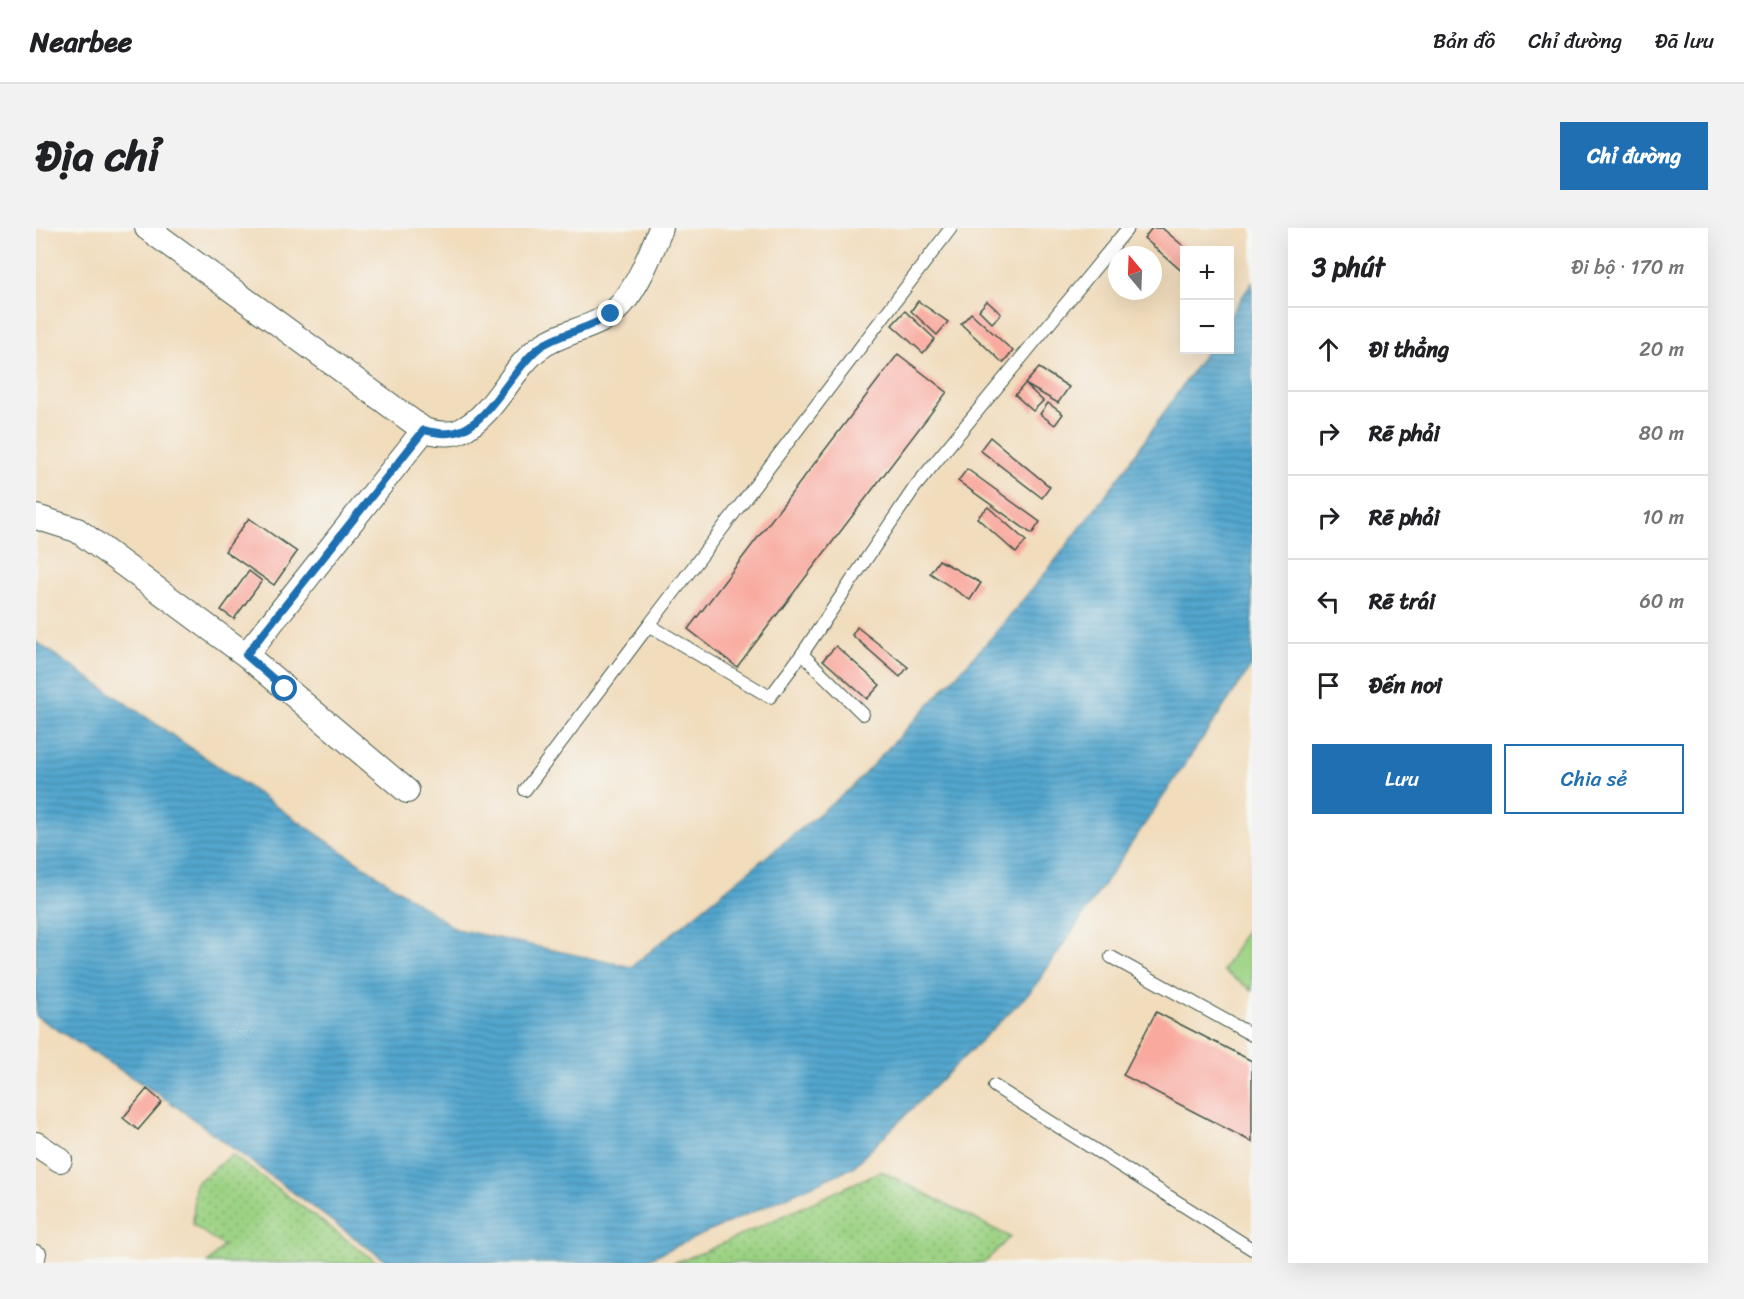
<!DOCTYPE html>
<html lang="vi">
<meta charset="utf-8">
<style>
:root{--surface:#fff;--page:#f2f2f2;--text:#202124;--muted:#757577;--line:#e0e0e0;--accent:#1f6fb2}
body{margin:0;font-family:Sriracha,sans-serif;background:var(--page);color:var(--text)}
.controls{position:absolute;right:18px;top:18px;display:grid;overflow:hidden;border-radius:0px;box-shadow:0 6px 24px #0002}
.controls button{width:54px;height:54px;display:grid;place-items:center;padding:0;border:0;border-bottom:2px solid var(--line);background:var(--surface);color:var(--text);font:30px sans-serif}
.compass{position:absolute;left:1072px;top:18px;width:54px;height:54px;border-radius:50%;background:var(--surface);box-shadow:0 6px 24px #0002;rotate:341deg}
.stop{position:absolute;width:18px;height:18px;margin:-14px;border:4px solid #1f6fb2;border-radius:50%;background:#fff}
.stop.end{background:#1f6fb2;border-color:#fff;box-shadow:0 2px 6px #0008}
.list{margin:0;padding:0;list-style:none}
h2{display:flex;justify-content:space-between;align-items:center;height:78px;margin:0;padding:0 24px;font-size:26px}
h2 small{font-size:20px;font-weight:400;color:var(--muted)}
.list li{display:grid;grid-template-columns:39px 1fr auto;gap:18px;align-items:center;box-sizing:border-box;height:84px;padding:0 24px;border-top:2px solid var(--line)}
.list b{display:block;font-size:22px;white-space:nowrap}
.list em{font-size:20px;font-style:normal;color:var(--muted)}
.actions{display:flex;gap:12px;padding:18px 24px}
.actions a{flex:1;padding:14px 0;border:2px solid var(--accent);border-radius:0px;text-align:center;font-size:21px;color:var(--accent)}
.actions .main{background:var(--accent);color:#fff}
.icon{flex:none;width:33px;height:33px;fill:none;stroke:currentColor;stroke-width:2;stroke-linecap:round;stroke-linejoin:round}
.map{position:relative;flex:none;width:1216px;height:1035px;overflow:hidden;border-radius:0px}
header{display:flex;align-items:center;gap:36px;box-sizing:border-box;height:84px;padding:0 30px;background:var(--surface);border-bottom:2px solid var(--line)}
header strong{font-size:28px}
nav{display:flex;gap:33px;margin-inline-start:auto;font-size:21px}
.intro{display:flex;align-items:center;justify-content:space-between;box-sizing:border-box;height:144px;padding:0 36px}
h1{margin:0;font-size:42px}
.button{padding:15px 27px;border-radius:0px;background:var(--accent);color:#fff;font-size:21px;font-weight:700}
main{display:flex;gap:36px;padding:0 36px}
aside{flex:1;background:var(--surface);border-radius:0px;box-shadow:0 6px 24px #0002}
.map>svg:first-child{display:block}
</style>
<header>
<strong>Nearbee</strong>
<nav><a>Bản đồ</a><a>Chỉ đường</a><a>Đã lưu</a></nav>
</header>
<div class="intro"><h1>Địa chỉ</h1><a class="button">Chỉ đường</a></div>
<main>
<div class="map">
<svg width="1216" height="1035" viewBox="0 0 1216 1035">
<defs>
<pattern id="park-dots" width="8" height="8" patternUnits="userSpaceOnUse" patternTransform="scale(1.5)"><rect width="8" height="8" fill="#9cd283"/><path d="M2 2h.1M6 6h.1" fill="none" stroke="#7fac6c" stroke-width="1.8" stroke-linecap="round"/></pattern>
<pattern id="water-rules" width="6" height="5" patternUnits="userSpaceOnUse" patternTransform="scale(1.5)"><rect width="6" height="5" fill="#52a6ce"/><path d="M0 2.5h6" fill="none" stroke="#4388a8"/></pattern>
</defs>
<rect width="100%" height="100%" fill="#f6f6f2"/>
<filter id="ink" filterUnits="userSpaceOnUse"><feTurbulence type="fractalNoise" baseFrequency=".0167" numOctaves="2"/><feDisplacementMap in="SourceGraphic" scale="12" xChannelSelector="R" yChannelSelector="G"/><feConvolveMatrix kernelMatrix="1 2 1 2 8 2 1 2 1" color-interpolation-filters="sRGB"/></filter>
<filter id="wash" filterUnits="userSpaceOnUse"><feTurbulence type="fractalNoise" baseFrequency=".008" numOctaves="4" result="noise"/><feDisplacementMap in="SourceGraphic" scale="24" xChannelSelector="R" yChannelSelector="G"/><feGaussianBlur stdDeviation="1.35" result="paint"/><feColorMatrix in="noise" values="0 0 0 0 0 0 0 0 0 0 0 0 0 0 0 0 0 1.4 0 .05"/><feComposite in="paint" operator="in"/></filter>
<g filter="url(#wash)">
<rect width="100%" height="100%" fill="#f1dcbc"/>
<path fill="url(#park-dots)" stroke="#5e885c" stroke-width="1.5" d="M196 927 342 1035H172L187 1018 157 997 159 956Z
M845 943 974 1009 948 1035H637L668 1024Z"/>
<path fill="#9cd283" stroke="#5e885c" stroke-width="1.5" d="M1216 691V762L1187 743Z"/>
<path fill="url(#water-rules)" stroke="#387281" stroke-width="1.5" d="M1216 54V437L998 760 817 939 603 1035H353L130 871 0 788V414L420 701 595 739 816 559 956 409 1015 338 1087 244 1171 122H1194V88Z"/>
<g id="blocks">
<path fill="#f9a99e" d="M1116 0H1126L1152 22H1148V45L1108 10Z
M882 73 912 94 901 107 875 83Z
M951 73 965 86 956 95 943 82Z
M869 83 899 111 887 125 856 97Z
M935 85 977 123 967 135 925 96Z
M862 126 911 164 701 439 652 401Z
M1003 140 1033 159 1022 175 989 156 1007 173 997 183 979 167Z
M1012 175 1027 186 1019 197 1004 186Z
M954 209 1014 259 1006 270 944 222Z
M931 241 1004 294 996 306 922 253Z
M952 279 990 313 980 325 941 290Z
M213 290 261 324 238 357 189 323Z
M903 332 945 355 934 372 894 345Z
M213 343 226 353 198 391 185 382Z
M821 399 872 439 864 449 816 407Z
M800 418 844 457 831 471 787 432Z
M1120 784 1216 833V914L1087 847Z
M111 861 126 874 102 902 87 890Z"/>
</g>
</g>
<g filter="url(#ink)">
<use href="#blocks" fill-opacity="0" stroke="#3e5548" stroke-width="1.5"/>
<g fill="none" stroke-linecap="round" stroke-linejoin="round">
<defs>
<path id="lane" d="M915 0 613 397 734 469 766 426 879 259 1092 0
M766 426 827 486
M489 562 613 397
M1075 729 1216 807
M958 858 1216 1021
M0 1023 4 1025 2 1035"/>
<path id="street" d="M111 0 388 202C399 205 413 208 424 203 460 186 473 143 503 120 529 101 562 102 584 78 602 59 615 24 625 0
M0 289 41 302 210 427 371 563
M210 427 388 202
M0 916 24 932"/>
</defs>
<use href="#lane" stroke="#3e5548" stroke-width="14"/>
<use href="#street" stroke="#3e5548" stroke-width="26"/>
<use href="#lane" stroke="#fff" stroke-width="12"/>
<use href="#street" stroke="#fff" stroke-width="24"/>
</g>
</g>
<g fill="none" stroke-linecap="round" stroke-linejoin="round" filter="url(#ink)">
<path stroke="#1f6fb2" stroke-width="8" d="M249 461 210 427 388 202C399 205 409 207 420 204 451 198 478 138 504 119 526 104 553 102 575 86"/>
</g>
</svg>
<div class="controls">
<button>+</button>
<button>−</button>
</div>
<svg class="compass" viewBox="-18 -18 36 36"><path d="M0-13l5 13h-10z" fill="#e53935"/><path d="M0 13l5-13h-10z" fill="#757577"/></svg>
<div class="stop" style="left:249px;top:461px"></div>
<div class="stop end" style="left:575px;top:86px"></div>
</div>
<aside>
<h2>3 phút<small>Đi bộ · 170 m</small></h2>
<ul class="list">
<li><svg class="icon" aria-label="ahead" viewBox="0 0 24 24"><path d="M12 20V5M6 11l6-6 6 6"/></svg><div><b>Đi thẳng</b></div><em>20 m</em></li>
<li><svg class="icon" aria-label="right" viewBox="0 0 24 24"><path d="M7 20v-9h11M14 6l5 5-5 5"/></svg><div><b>Rẽ phải</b></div><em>80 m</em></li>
<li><svg class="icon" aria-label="right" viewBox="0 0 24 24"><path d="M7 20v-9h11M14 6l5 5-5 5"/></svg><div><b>Rẽ phải</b></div><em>10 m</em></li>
<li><svg class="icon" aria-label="left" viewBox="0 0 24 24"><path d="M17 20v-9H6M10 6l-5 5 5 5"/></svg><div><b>Rẽ trái</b></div><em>60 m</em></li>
<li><svg class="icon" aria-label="arrive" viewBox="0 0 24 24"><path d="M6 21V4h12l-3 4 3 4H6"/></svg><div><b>Đến nơi</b></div></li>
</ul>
<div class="actions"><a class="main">Lưu</a><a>Chia sẻ</a></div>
</aside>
</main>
